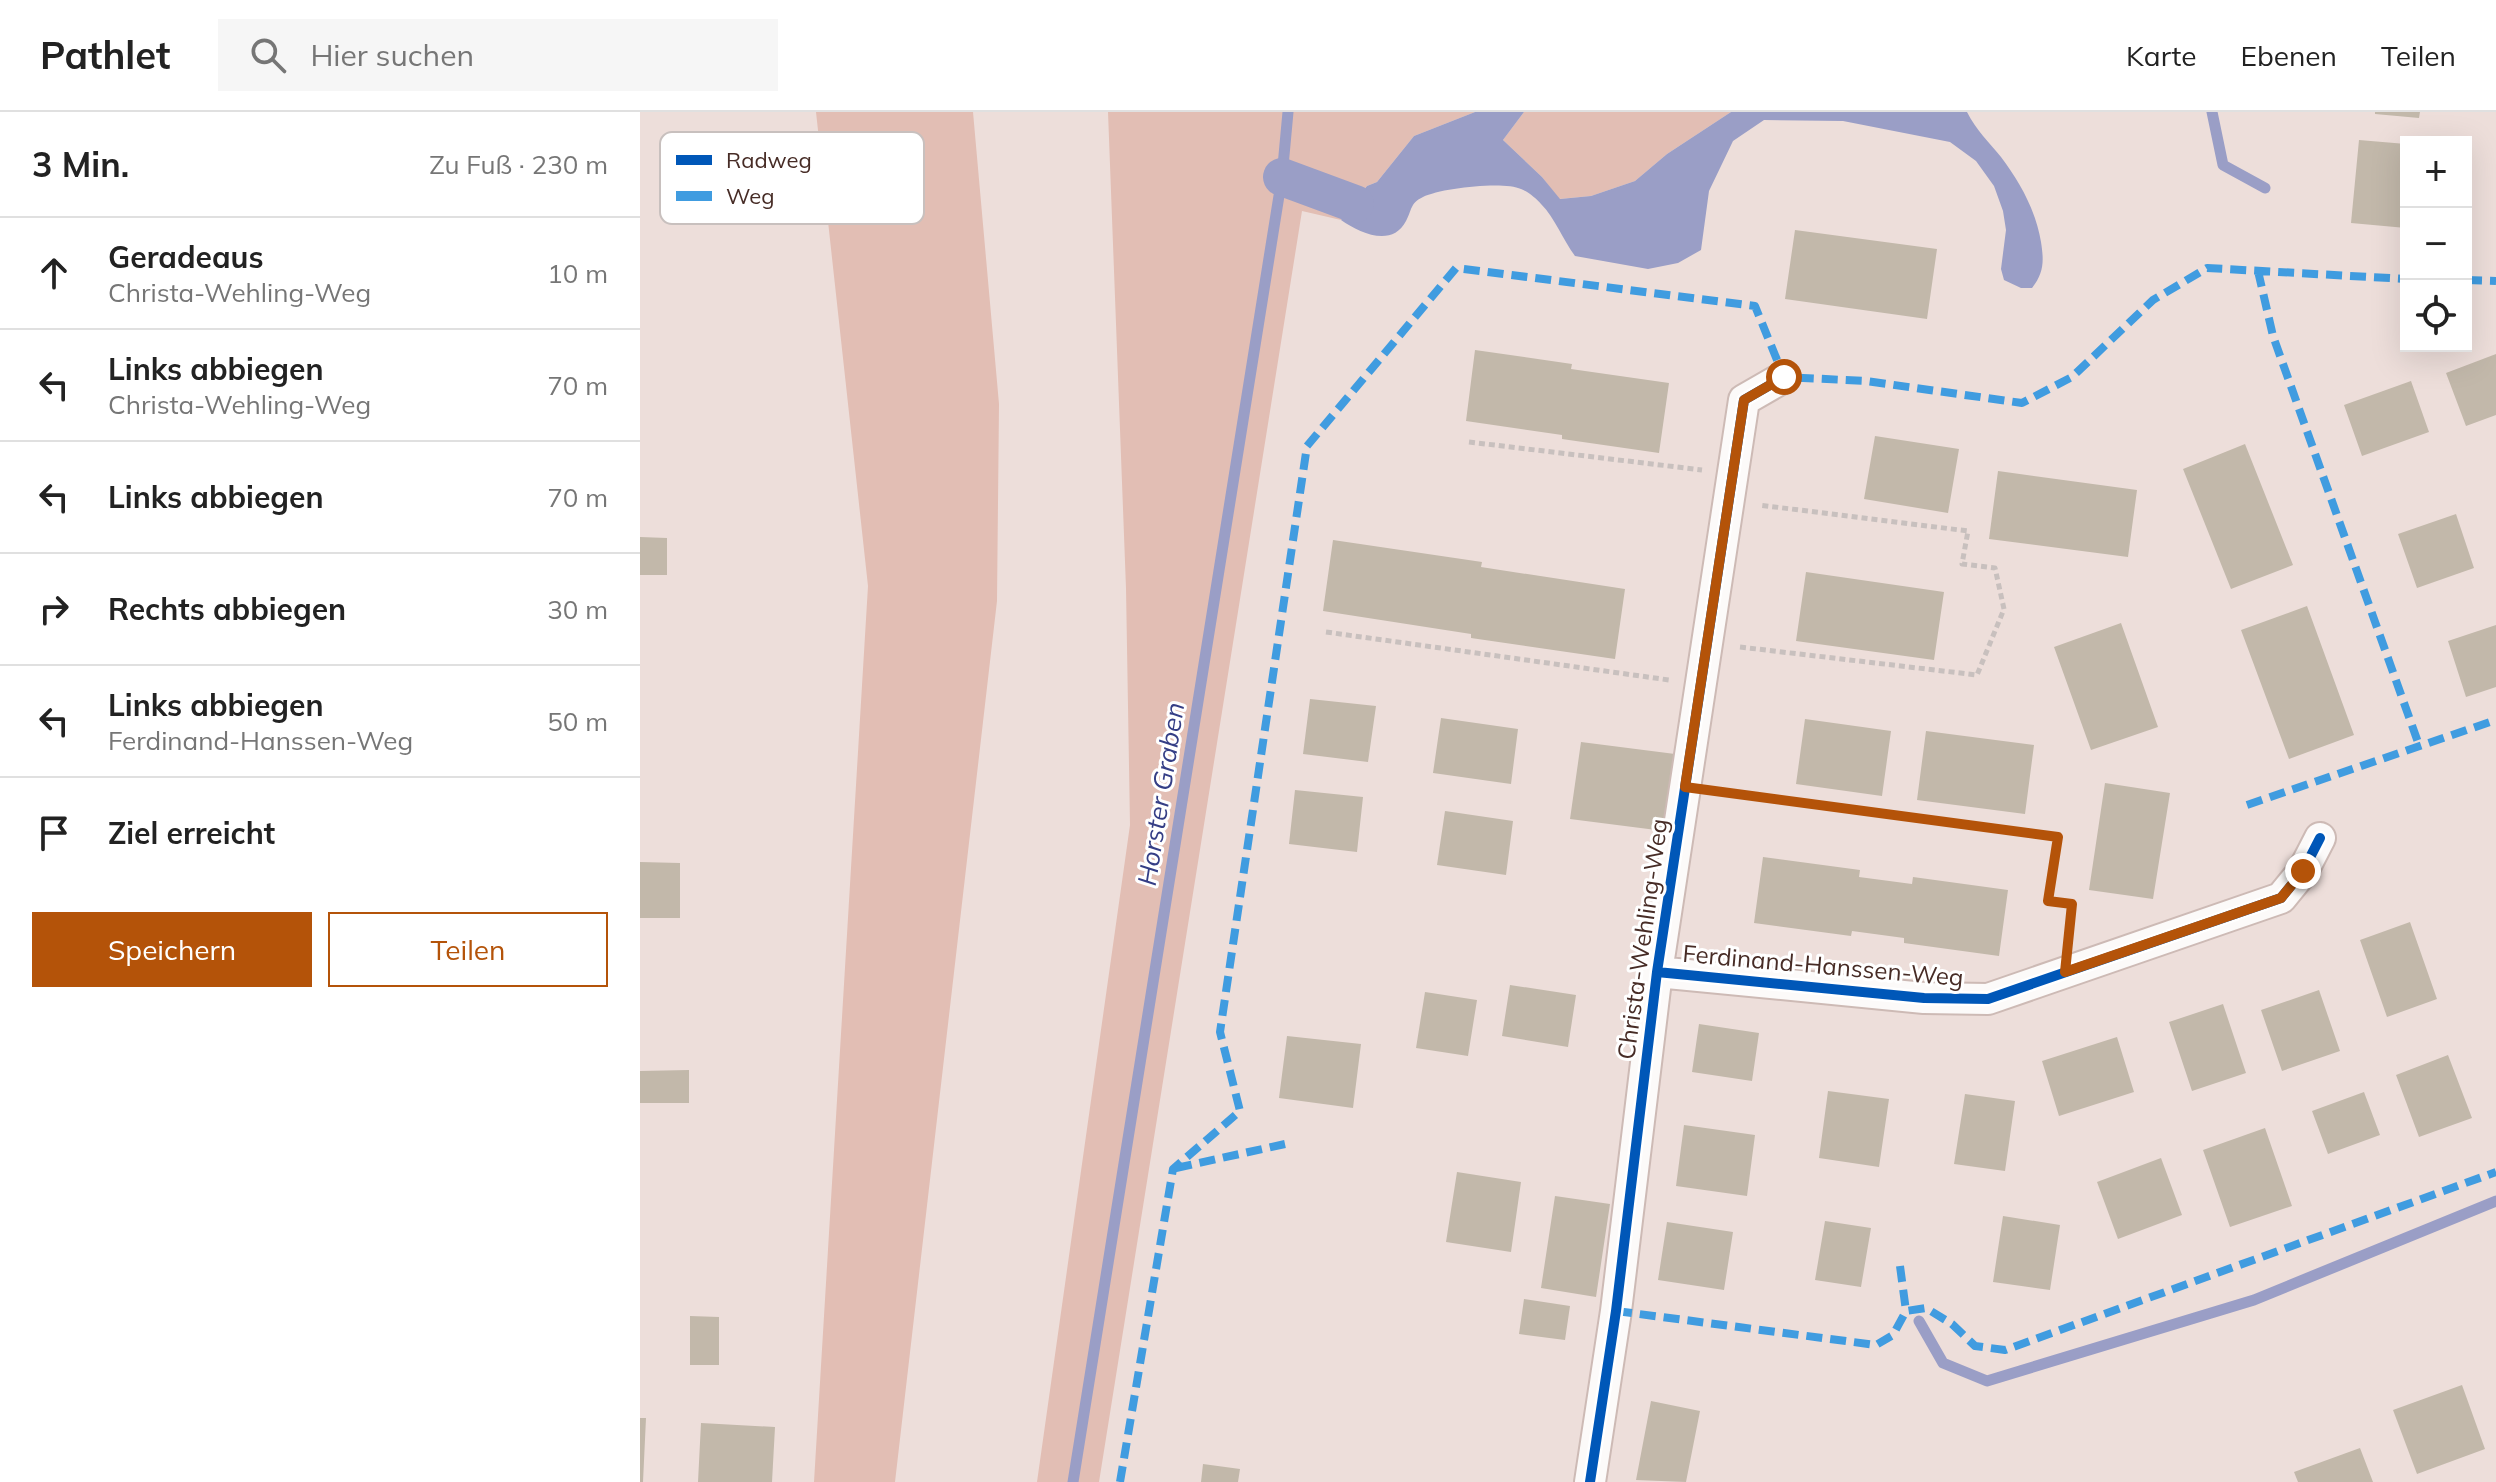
<!DOCTYPE html>
<html lang="de">
<meta charset="utf-8">
<style>
:root{--surface:#fff;--page:#f6f6f6;--text:#222;--muted:#767676;--line:#e0e0e0;--accent:#b45309}
body{margin:0;font-family:Mulish,sans-serif;background:var(--page);color:var(--text)}
.controls{position:absolute;right:24px;top:24px;display:grid;overflow:hidden;border-radius:0px;box-shadow:0 8px 32px #0002}
.controls button{width:72px;height:72px;display:grid;place-items:center;padding:0;border:0;border-bottom:2px solid var(--line);background:var(--surface);color:var(--text);font:40px sans-serif}
.stop{position:absolute;width:24px;height:24px;margin:-18px;border:6px solid #b45309;border-radius:50%;background:#fff}
.stop.end{background:#b45309;border-color:#fff;box-shadow:0 2px 8px #0008}
.list{margin:0;padding:0;list-style:none}
h2{display:flex;justify-content:space-between;align-items:center;height:104px;margin:0;padding:0 32px;font-size:34px}
h2 small{font-size:26px;font-weight:400;color:var(--muted)}
.list li{display:grid;grid-template-columns:52px 1fr auto;gap:24px;align-items:center;box-sizing:border-box;height:112px;padding:0 32px;border-top:2px solid var(--line)}
.list b{display:block;font-size:30px;white-space:nowrap}
.list p{margin:0;font-size:26px;white-space:nowrap;color:var(--muted)}
.list em{font-size:26px;font-style:normal;color:var(--muted)}
.actions{display:flex;gap:16px;padding:24px 32px}
.actions a{flex:1;padding:18px 0;border:2px solid var(--accent);border-radius:0px;text-align:center;font-size:28px;color:var(--accent)}
.actions .main{background:var(--accent);color:#fff}
.icon{flex:none;width:44px;height:44px;fill:none;stroke:currentColor;stroke-width:2;stroke-linecap:round;stroke-linejoin:round}
.map{position:relative;flex:none;width:1856px;height:1370px;overflow:hidden}
header{display:flex;align-items:center;gap:48px;box-sizing:border-box;height:112px;padding:0 40px;background:var(--surface);border-bottom:2px solid var(--line)}
header strong{font-size:38px}
nav{display:flex;gap:44px;margin-inline-start:auto;font-size:28px}
.search{width:560px;height:72px;background:var(--page);display:flex;align-items:center;gap:20px;box-sizing:border-box;padding:0 28px;border-radius:0px;color:var(--muted);font-size:30px}
main{display:flex}
aside{flex:1;background:var(--surface)}
.map>svg:first-child{display:block}
</style>
<header>
<strong>Pathlet</strong>
<div class="search"><svg class="icon" aria-label="search" viewBox="0 0 24 24"><circle cx="10" cy="10" r="6"/><path d="M15 15l6 6"/></svg>Hier suchen</div>
<nav><a>Karte</a><a>Ebenen</a><a>Teilen</a></nav>
</header>
<main>
<aside>
<h2>3 Min.<small>Zu Fuß · 230 m</small></h2>
<ul class="list">
<li><svg class="icon" aria-label="ahead" viewBox="0 0 24 24"><path d="M12 20V5M6 11l6-6 6 6"/></svg><div><b>Geradeaus</b><p>Christa-Wehling-Weg</p></div><em>10 m</em></li>
<li><svg class="icon" aria-label="left" viewBox="0 0 24 24"><path d="M17 20v-9H6M10 6l-5 5 5 5"/></svg><div><b>Links abbiegen</b><p>Christa-Wehling-Weg</p></div><em>70 m</em></li>
<li><svg class="icon" aria-label="left" viewBox="0 0 24 24"><path d="M17 20v-9H6M10 6l-5 5 5 5"/></svg><div><b>Links abbiegen</b></div><em>70 m</em></li>
<li><svg class="icon" aria-label="right" viewBox="0 0 24 24"><path d="M7 20v-9h11M14 6l5 5-5 5"/></svg><div><b>Rechts abbiegen</b></div><em>30 m</em></li>
<li><svg class="icon" aria-label="left" viewBox="0 0 24 24"><path d="M17 20v-9H6M10 6l-5 5 5 5"/></svg><div><b>Links abbiegen</b><p>Ferdinand-Hanssen-Weg</p></div><em>50 m</em></li>
<li><svg class="icon" aria-label="arrive" viewBox="0 0 24 24"><path d="M6 21V4h12l-3 4 3 4H6"/></svg><div><b>Ziel erreicht</b></div></li>
</ul>
<div class="actions"><a class="main">Speichern</a><a>Teilen</a></div>
</aside>
<div class="map">
<svg width="1856" height="1370" viewBox="0 0 1856 1370">
<rect width="100%" height="100%" fill="#eddeda"/>
<path fill="#e2beb4" d="M176 0H333L359 292 357 489 255 1370H174L228 474Z
M468 0H835L774 24 737 70 727 74 701 108 662 99 459 1370H397L490 713 486 476Z
M884 0H1091L1027 42 995 69 951 84 919 87 902 65 863 28Z"/>
<path fill="#9a9ec6" d="M835 0H884L863 28 902 65 920 87 951 84 995 69 1027 42 1091 0H1327C1336 18 1349 30 1361 45 1380 70 1396 99 1401 130 1404 149 1404 161 1392 176H1381L1364 168 1361 157 1366 118 1363 99 1354 74 1336 49 1310 30 1203 9 1124 8 1093 29 1069 79 1061 138 1038 151 1008 157 935 144C923 128 915 106 901 92 897 87 887 79 881 77 864 69 801 76 783 85 770 91 772 98 766 109 752 136 720 121 701 108L727 74 737 70 774 24Z"/>
<g fill="none" stroke-linecap="round" stroke-linejoin="round">
<path stroke="#9a9ec6" stroke-width="11" d="M1572 0 1583 53 1625 76
M1279 1209 1303 1251 1347 1269 1614 1188 1856 1089
M433 1370 642 65 648 0"/>
<path stroke="#9a9ec6" stroke-width="38" d="M642 65 715 92"/>
</g>
<path fill="#c2b8aa" d="M1735 0H1780L1779 6 1735 2Z
M1719 28 1766 32V116L1711 111Z
M1155 118 1297 137 1287 207 1145 187Z
M835 238 932 252 931 257 1029 271 1019 341 922 327V323L826 309Z
M1856 242V303L1826 314 1806 261Z
M1771 269 1789 320 1722 344 1704 293Z
M1235 324 1319 337 1308 401 1224 387Z
M1605 332 1653 453 1591 477 1543 357Z
M1358 359 1497 378 1488 445 1349 427Z
M1816 402 1834 456 1777 476 1758 422Z
M0 425 27 426V463H0Z
M693 428 842 450 841 455 985 477 975 547 831 526V522L683 499Z
M1166 460 1304 480 1294 548 1156 529Z
M1667 494 1714 623 1649 647 1601 518Z
M1481 511 1518 615 1451 638 1414 535Z
M1856 513V575L1826 585 1808 529Z
M670 587 736 594 728 650 663 642Z
M801 606 878 617 871 672 793 661Z
M1165 607 1251 619 1242 684 1156 672Z
M1286 619 1394 633 1385 702 1277 688Z
M941 630 1035 642 1024 719 930 707Z
M1465 671 1530 681 1513 787 1449 778Z
M655 678 723 685 717 740 649 732Z
M805 699 873 709 866 763 797 753Z
M1123 745 1220 758 1219 765 1272 772 1273 765 1368 778 1359 844 1264 831V826L1212 819 1211 824 1114 811Z
M0 750 40 751V806H0Z
M1770 810 1797 887 1747 905 1720 828Z
M870 873 936 883 928 935 862 924Z
M1679 878 1700 939 1642 959 1621 898Z
M785 880 837 888 828 944 776 936Z
M1583 892 1606 961 1552 979 1529 910Z
M1059 912 1119 921 1112 969 1052 960Z
M647 924 721 932 713 996 639 986Z
M1477 925 1494 980 1419 1004 1402 949Z
M1808 943 1832 1006 1779 1025 1756 963Z
M49 958V991H0V959Z
M1188 979 1249 987 1239 1055 1179 1046Z
M1724 980 1740 1023 1688 1042 1672 999Z
M1325 982 1375 989 1365 1059 1314 1052Z
M1044 1013 1115 1023 1107 1084 1036 1074Z
M1625 1016 1652 1094 1590 1115 1563 1038Z
M1521 1046 1542 1103 1478 1127 1457 1070Z
M817 1060 881 1070 871 1140 806 1130Z
M915 1084 970 1092 956 1185 901 1176Z
M1363 1104 1420 1113 1410 1178 1353 1170Z
M1185 1109 1231 1116 1221 1175 1175 1168Z
M1027 1110 1093 1120 1084 1178 1018 1168Z
M884 1187 930 1194 925 1228 879 1222Z
M50 1204 79 1205V1253H50Z
M1822 1273 1845 1337 1777 1362 1753 1298Z
M1011 1289 1060 1299 1046 1370 996 1368Z
M0 1306H6L3 1370H0Z
M61 1311 135 1315 132 1370H58Z
M1720 1336 1733 1370H1658L1654 1360Z
M563 1352 600 1357 598 1370H561Z"/>
<g fill="none" stroke-linecap="round" stroke-linejoin="round">
<defs>
<path id="street" d="M1017 860 1284 886 1348 887 1641 786 1663 759 1680 726
M950 1370 976 1199 1017 860 1104 288 1144 265"/>
</defs>
<use href="#street" stroke="#cdbab5" stroke-width="34"/>
<path stroke="#c8c0be" stroke-width="5" stroke-dasharray="6 4" stroke-linecap="butt" d="M829 330 1062 358
M686 520 1029 568
M1100 535 1337 563 1364 497 1355 456 1322 452 1328 419 1119 393
M1078 679 1418 725 1408 789 1432 792 1428 826"/>
<use href="#street" stroke="#fcfaf9" stroke-width="30"/>
<path stroke="#409ce0" stroke-width="8" stroke-dasharray="16 8" stroke-linecap="butt" d="M1618 159 1633 224 1779 633
M1826 168 1856 169
M1607 693 1856 608
M536 1056 645 1032
M1260 1154 1266 1199 1286 1196 1312 1212 1335 1234 1365 1238 1856 1060
M976 1199 1236 1233 1253 1223 1266 1199
M480 1370 533 1057 600 999 580 920 667 334 816 156 1115 194 1144 265 1226 269 1382 291 1432 265 1513 188 1567 156 1766 167"/>
<defs>
<path id="cycleway" d="M1017 860 1284 886 1348 887 1641 786 1663 759 1680 726
M950 1370 976 1199 1017 860 1104 288 1144 265"/>
</defs>
<use href="#cycleway" stroke="#fff" stroke-width="15"/>
<use href="#cycleway" stroke="#0057b8" stroke-width="10"/>
</g>
<g fill="none" stroke-linecap="round" stroke-linejoin="round">
<path stroke="#b45309" stroke-width="10" d="M1144 265 1104 288 1045 675 1418 725 1408 789 1432 792 1425 860 1641 786 1663 759"/>
</g>
<g text-anchor="middle" stroke-width="6" stroke-linejoin="round" paint-order="stroke">
<g font-size="24" fill="#472c26" stroke="#fff">
<text transform="translate(1003 827) rotate(-82)" y="8">Christa-Wehling-Weg</text>
<text transform="translate(1183 854) rotate(5)" y="8">Ferdinand-Hanssen-Weg</text>
</g>
<g font-size="26" font-style="italic" fill="#353e86" stroke="#fff">
<text transform="translate(521 682) rotate(-81)" y="9">Horster Graben</text>
</g>
</g>
<rect x="20" y="20" width="264" height="92" rx="12" fill="#fff" stroke="#c8c0be" stroke-width="2"/>
<rect x="36" y="43" width="36" height="10" fill="#0057b8"/>
<rect x="36" y="79" width="36" height="10" fill="#409ce0"/>
<g font-size="22" fill="#472c26">
<text x="86" y="56">Radweg</text>
<text x="86" y="92">Weg</text>
</g>
</svg>
<div class="controls">
<button>+</button>
<button>−</button>
<button><svg class="icon" aria-label="locate" viewBox="0 0 24 24"><circle cx="12" cy="12" r="6"/><path d="M12 2v4M12 18v4M2 12h4M18 12h4"/></svg></button>
</div>
<div class="stop" style="left:1144px;top:265px"></div>
<div class="stop end" style="left:1663px;top:759px"></div>
</div>
</main>
